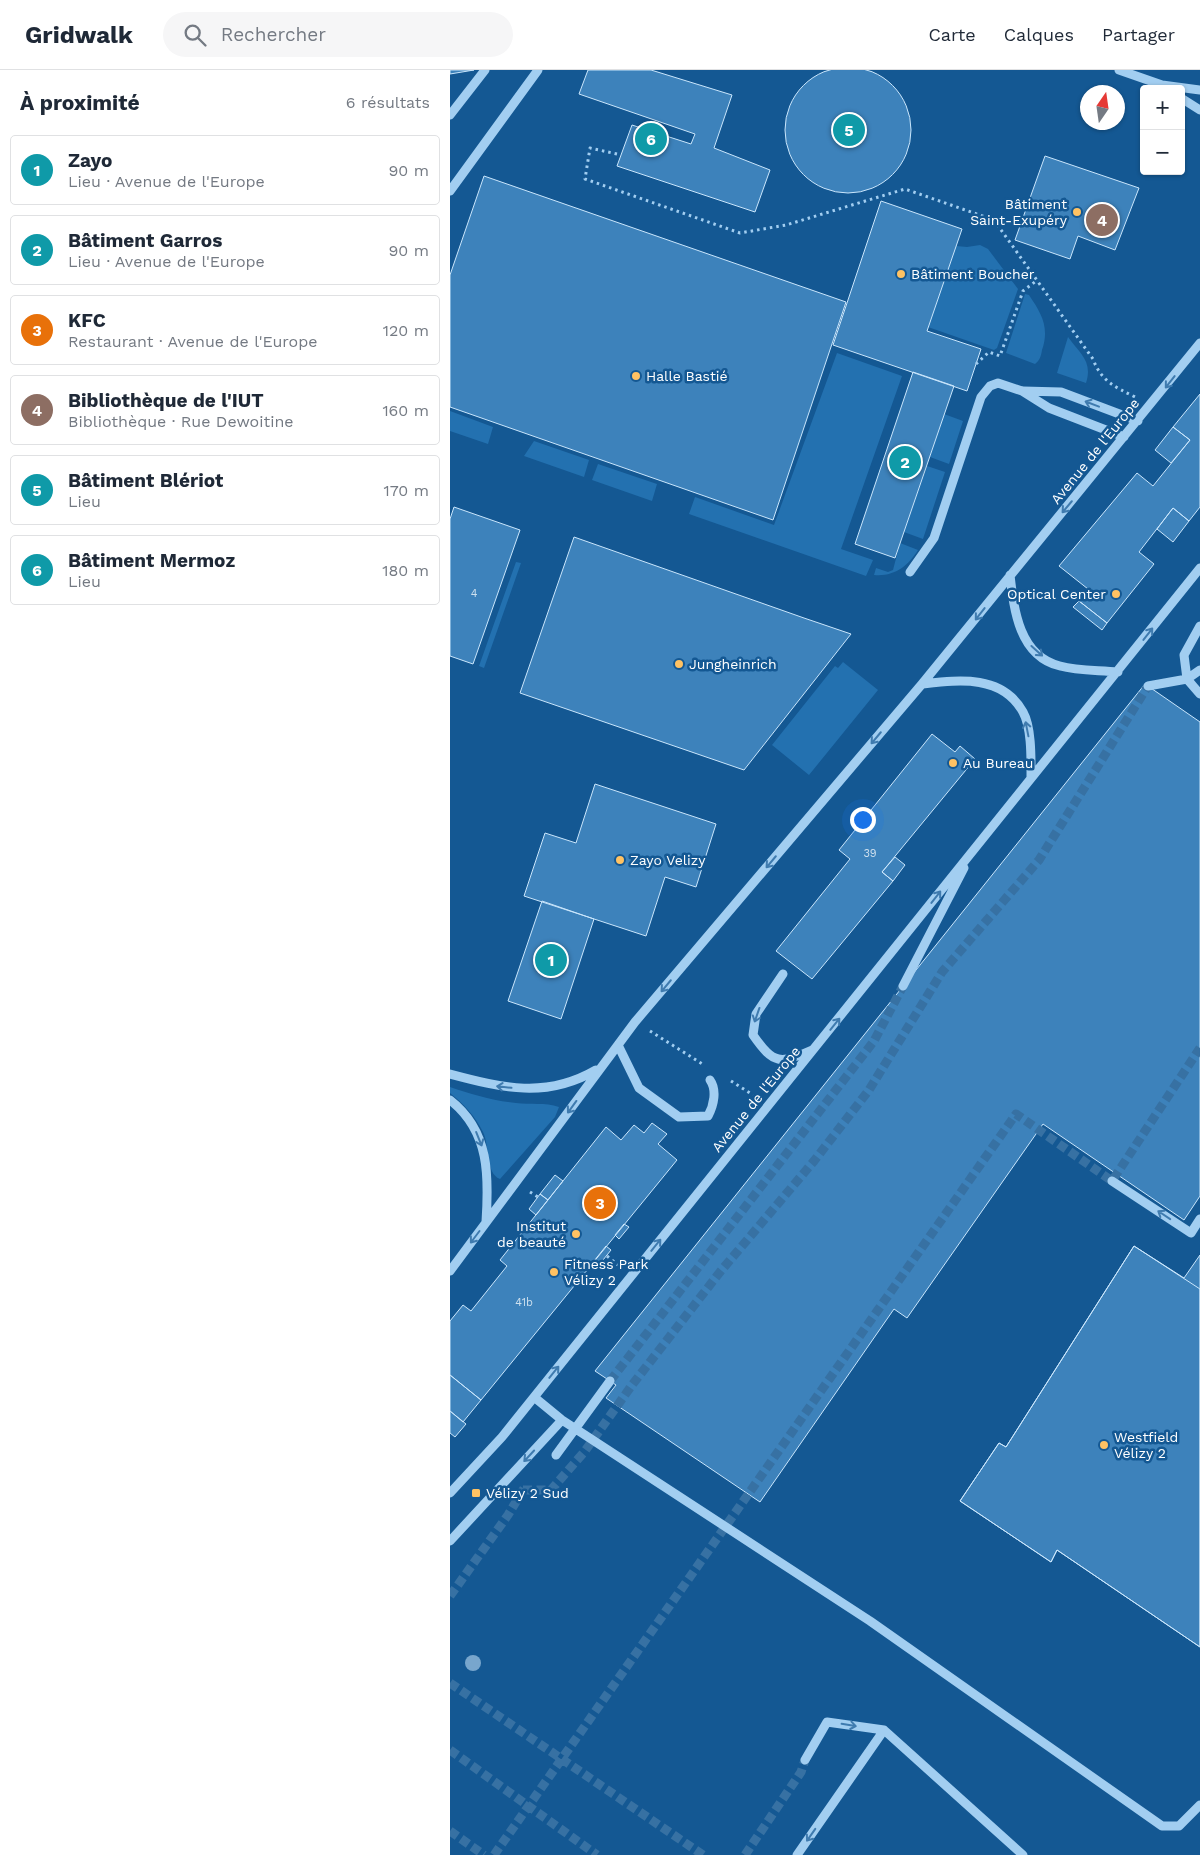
<!DOCTYPE html>
<html lang="fr">
<meta charset="utf-8">
<style>
:root{--surface:#fff;--page:#f6f6f7;--text:#1f2937;--muted:#747a83;--line:#e0e1e3;--accent:#2563eb}
body{margin:0;font-family:"Work Sans",sans-serif;background:var(--page);color:var(--text)}
.controls{position:absolute;right:15px;top:15px;display:grid;overflow:hidden;border-radius:5px;box-shadow:0 1px 4px #0004}
.controls button{width:45px;height:45px;display:grid;place-items:center;padding:0;border:0;border-bottom:1px solid var(--line);background:var(--surface);color:var(--text);font:25px sans-serif}
.compass{position:absolute;left:630px;top:15px;width:45px;height:45px;border-radius:50%;background:var(--surface);box-shadow:0 1px 4px #0004;rotate:13deg}
.you{position:absolute;left:412px;top:749px;width:18px;height:18px;margin:-12px;border:4px solid #fff;border-radius:50%;background:#1a73e8;box-shadow:0 0 0 8px #1a73e833}
.badge{display:grid;place-items:center;width:32px;height:32px;border-radius:50%;background:var(--accent);color:#fff;font-size:16px;font-weight:700}
.pin{position:absolute;translate:-50% -50%;border:2px solid #fff;box-shadow:0 1px 5px #0006}
.list{margin:0;padding:0;list-style:none}
h2{display:flex;justify-content:space-between;align-items:center;height:65px;margin:0;padding:0 20px;font-size:21px}
h2 small{font-size:16px;font-weight:400;color:var(--muted)}
.list li{display:grid;grid-template-columns:32px 1fr auto;gap:15px;align-items:center;box-sizing:border-box;height:70px;margin:0 10px 10px;padding:0 10px;border:1px solid var(--line);border-radius:5px}
.list b{display:block;font-size:19px;white-space:nowrap}
.list p{margin:0;font-size:16px;white-space:nowrap;color:var(--muted)}
.list em{font-size:16px;font-style:normal;color:var(--muted)}
.icon{flex:none;width:28px;height:28px;fill:none;stroke:currentColor;stroke-width:2;stroke-linecap:round;stroke-linejoin:round}
.map{position:relative;flex:none;width:750px;height:1785px;overflow:hidden}
header{display:flex;align-items:center;gap:30px;box-sizing:border-box;height:70px;padding:0 25px;background:var(--surface);border-bottom:1px solid var(--line)}
header strong{font-size:24px}
nav{display:flex;gap:28px;margin-inline-start:auto;font-size:18px}
.search{width:350px;height:45px;background:var(--page);display:flex;align-items:center;gap:12px;box-sizing:border-box;padding:0 18px;border-radius:28px;color:var(--muted);font-size:19px}
main{display:flex}
aside{flex:1;background:var(--surface)}
.map>svg:first-child{display:block}
</style>
<header>
<strong>Gridwalk</strong>
<div class="search"><svg class="icon" aria-label="search" viewBox="0 0 24 24"><circle cx="10" cy="10" r="6"/><path d="M15 15l6 6"/></svg>Rechercher</div>
<nav><a>Carte</a><a>Calques</a><a>Partager</a></nav>
</header>
<main>
<aside>
<h2>À proximité<small>6 résultats</small></h2>
<ul class="list">
<li><span class="badge" style="background:#0f9aa8">1</span><div><b>Zayo</b><p>Lieu · Avenue de l'Europe</p></div><em>90 m</em></li>
<li><span class="badge" style="background:#0f9aa8">2</span><div><b>Bâtiment Garros</b><p>Lieu · Avenue de l'Europe</p></div><em>90 m</em></li>
<li><span class="badge" style="background:#e8710a">3</span><div><b>KFC</b><p>Restaurant · Avenue de l'Europe</p></div><em>120 m</em></li>
<li><span class="badge" style="background:#8d6e63">4</span><div><b>Bibliothèque de l'IUT</b><p>Bibliothèque · Rue Dewoitine</p></div><em>160 m</em></li>
<li><span class="badge" style="background:#0f9aa8">5</span><div><b>Bâtiment Blériot</b><p>Lieu</p></div><em>170 m</em></li>
<li><span class="badge" style="background:#0f9aa8">6</span><div><b>Bâtiment Mermoz</b><p>Lieu</p></div><em>180 m</em></li>
</ul>
</aside>
<div class="map">
<svg width="750" height="1785" viewBox="0 0 750 1785">
<rect width="100%" height="100%" fill="#145893"/>
<path fill="#2371b0" d="M530 175 538 179 568 219 547 278 544 280 478 257 506 176 517 177Z
M575 224 579 225C591 243 600 257 592 280 591 286 590 290 585 294L556 283Z
M618 267C630 284 643 291 636 313L607 303Z
M387 283 452 306 391 479 423 490 416 506 239 444 245 427 324 455Z
M0 341 43 357 38 374 0 361Z
M494 344 513 351 499 394 480 387Z
M84 371 139 390 134 407 74 386Z
M148 394 207 414 202 431 142 410Z
M477 396 495 402 473 469 454 462Z
M450 473 468 480C458 496 444 507 424 505L426 498 438 502 443 500Z
M66 492 71 493 34 598 29 596Z
M393 592 428 620 359 705 322 675 385 596 388 598Z
M0 1017C21 1024 43 1031 66 1033 80 1035 95 1032 109 1037L105 1047 50 1109C35 1103 40 1076 33 1062 25 1046 14 1034 0 1023Z"/>
<path fill="#3d82bb" stroke="#cae6fc" d="M335 60a63 63 0 1 1 126 0a63 63 0 1 1-126 0Z
M0 0H24L0 4Z
M138 0H201L282 25 264 78 320 100 305 142 167 96 182 55 241 74 245 64 129 24Z
M595 86 689 118 665 180 628 166 620 189 565 170Z
M34 106 396 232 323 450 0 337V205Z
M431 131 512 159 477 261 531 279 517 321 383 275Z
M463 302 504 316 445 488 405 474Z
M750 324V437L739 451 723 438 689 482 704 494 657 553 629 531 638 519 609 496 687 403 703 416 740 370 723 357Z
M723 357 740 370 721 393 705 380Z
M4 437 70 460 23 594 0 586V449Z
M723 438 739 451 723 472 707 459Z
M124 467 354 548 401 564 294 700 70 623Z
M629 531 657 553 652 560 623 537Z
M695 614 750 652V1126L734 1150 593 1054 457 1248 444 1239 310 1432 156 1328 166 1315 145 1301Z
M482 664 505 682 510 676 525 689 432 802 443 811 362 909 326 881 400 789 389 780Z
M145 714 266 754 246 817 215 807 196 866 74 826 95 763 126 773Z
M445 787 455 795 443 811 432 802Z
M92 831 144 849 111 949 58 931Z
M202 1053 217 1064 208 1074 227 1090 31 1330 0 1305V1251L13 1235 21 1241 57 1196 50 1190 156 1057 171 1070 184 1055 194 1063Z
M105 1105 113 1111 98 1130 90 1124Z
M90 1124 98 1130 86 1145 79 1139Z
M174 1154 179 1157 169 1169 165 1165Z
M156 1176 161 1180 149 1195 144 1191Z
M684 1176 750 1219V1577L607 1480 601 1492 510 1431 549 1373 556 1377Z
M684 1176 734 1208 750 1185V1577L607 1480 601 1492 510 1431 549 1373 556 1377Z
M0 1305 31 1330 13 1352 0 1341Z
M0 1341 16 1354 5 1367 0 1363Z"/>
<g fill="none" stroke-linecap="round" stroke-linejoin="round">
<path stroke="#3771a3" stroke-width="9" stroke-dasharray="9 4.5" stroke-linecap="butt" d="M160 1311 424 971 453 916
M73 1420H101L135 1381 182 1315 270 1202 364 1091 419 1020 492 902 589 790 698 616
M0 1526 58 1445 76 1415
M0 1613 253 1785
M0 1680 147 1785
M0 1761 34 1785
M44 1785 566 1044 662 1111 750 978
M295 1785 351 1702 355 1690"/>
<path stroke="#a2cef1" stroke-width="3" stroke-dasharray="2.5 4" stroke-linecap="butt" d="M167 84 140 78 135 109 290 163 336 155 455 119 544 150 643 289C651 311 665 317 685 327
M526 294 539 282 550 286 573 221 586 211
M200 961 254 995
M281 1011 303 1025
M80 1122 88 1127
M157 1186 168 1195"/>
<path stroke="#a2cef1" stroke-width="9" d="M669 0 712 15 750 20
M731 28 750 40
M0 45 35 0
M0 121 88 0
M573 321 611 322 688 351
M460 502 484 468 531 327 540 316 548 313 572 321 599 338 674 367
M560 505C564 540 569 586 610 596 628 601 649 600 668 602
M750 556 734 585 737 609 750 624
M472 614C508 610 552 604 573 642 582 658 581 690 581 708
M698 616 737 609 750 600
M333 904 306 944 303 965C324 995 330 994 362 980
M453 916 514 798
M168 975 189 1018 229 1047 258 1046C264 1035 267 1020 260 1010
M0 1004C53 1018 96 1029 146 1000
M0 1030C40 1061 39 1107 36 1152
M662 1111 741 1163 750 1149
M0 1201 185 952 472 614 750 273
M84 1327 112 1350 420 1551 712 1756H729L750 1735
M106 1385 160 1311
M0 1423 52 1367 750 498
M0 1471 112 1350
M434 1660 573 1785
M347 1785 434 1660 377 1652 355 1690"/>
</g>
<circle fill="#78a6cd" cx="23" cy="1593" r="8"/>
<defs><path id="oneway-shaft" d="M-6 0H5M1.5-3L5.5 0L1.5 3" fill="none" stroke-width="1.6" stroke-linecap="round" stroke-linejoin="round" transform="scale(1.25)"/></defs>
<g stroke="#3f7baf">
<use href="#oneway-shaft" transform="translate(720 312) rotate(128)"/>
<use href="#oneway-shaft" transform="translate(642 334) rotate(-159)"/>
<use href="#oneway-shaft" transform="translate(617 437) rotate(130)"/>
<use href="#oneway-shaft" transform="translate(530 544) rotate(128)"/>
<use href="#oneway-shaft" transform="translate(698 564) rotate(-52)"/>
<use href="#oneway-shaft" transform="translate(587 581) rotate(42)"/>
<use href="#oneway-shaft" transform="translate(577 659) rotate(-101)"/>
<use href="#oneway-shaft" transform="translate(426 668) rotate(130)"/>
<use href="#oneway-shaft" transform="translate(321 792) rotate(130)"/>
<use href="#oneway-shaft" transform="translate(486 827) rotate(-52)"/>
<use href="#oneway-shaft" transform="translate(216 916) rotate(130)"/>
<use href="#oneway-shaft" transform="translate(307 945) rotate(109)"/>
<use href="#oneway-shaft" transform="translate(385 954) rotate(-51)"/>
<use href="#oneway-shaft" transform="translate(54 1017) rotate(-174)"/>
<use href="#oneway-shaft" transform="translate(122 1037) rotate(126)"/>
<use href="#oneway-shaft" transform="translate(29 1069) rotate(68)"/>
<use href="#oneway-shaft" transform="translate(714 1145) rotate(-146)"/>
<use href="#oneway-shaft" transform="translate(25 1167) rotate(127)"/>
<use href="#oneway-shaft" transform="translate(206 1175) rotate(-51)"/>
<use href="#oneway-shaft" transform="translate(104 1302) rotate(-51)"/>
<use href="#oneway-shaft" transform="translate(79 1386) rotate(133)"/>
<use href="#oneway-shaft" transform="translate(399 1655) rotate(9)"/>
<use href="#oneway-shaft" transform="translate(361 1765) rotate(125)"/>
</g>
<g fill="#ffc263" stroke="#145893" stroke-width="2">
<circle cx="627" cy="142" r="5"/>
<circle cx="451" cy="204" r="5"/>
<circle cx="186" cy="306" r="5"/>
<circle cx="666" cy="524" r="5"/>
<circle cx="229" cy="594" r="5"/>
<circle cx="503" cy="693" r="5"/>
<circle cx="170" cy="790" r="5"/>
<circle cx="126" cy="1164" r="5"/>
<circle cx="104" cy="1202" r="5"/>
<circle cx="654" cy="1375" r="5"/>
<rect x="21" y="1418" width="10" height="10" rx="2.5"/>
</g>
<g text-anchor="middle" stroke-width="5" stroke-linejoin="round" paint-order="stroke">
<g font-size="11" fill="#cee0ee">
<text x="24" y="527">4</text>
<text x="420" y="787">39</text>
<text x="74" y="1236">41b</text>
</g>
<g font-size="14" fill="#fff" stroke="#145893" text-anchor="start">
<text x="617" y="139" text-anchor="end">Bâtiment<tspan x="617" dy="16">Saint-Exupéry</tspan></text>
<text x="461" y="209">Bâtiment Boucher</text>
<text x="196" y="311">Halle Bastié</text>
<text x="656" y="529" text-anchor="end">Optical Center</text>
<text x="239" y="599">Jungheinrich</text>
<text x="513" y="698">Au Bureau</text>
<text x="180" y="795">Zayo Velizy</text>
<text x="116" y="1161" text-anchor="end">Institut<tspan x="116" dy="16">de beauté</tspan></text>
<text x="114" y="1199">Fitness Park<tspan x="114" dy="16">Vélizy 2</tspan></text>
<text x="664" y="1372">Westfield<tspan x="664" dy="16">Vélizy 2</tspan></text>
<text x="36" y="1428">Vélizy 2 Sud</text>
</g>
<g font-size="14" fill="#fff" stroke="#145893">
<text transform="translate(645 381) rotate(-51)" y="5">Avenue de l'Europe</text>
<text transform="translate(306 1029) rotate(-51)" y="5">Avenue de l'Europe</text>
</g>
</g>
</svg>
<div class="controls">
<button>+</button>
<button>−</button>
</div>
<svg class="compass" viewBox="-18 -18 36 36"><path d="M0-13l5 13h-10z" fill="#e53935"/><path d="M0 13l5-13h-10z" fill="#747a83"/></svg>
<div class="you"></div>
<div class="pin badge" style="left:101px;top:890px;background:#0f9aa8">1</div>
<div class="pin badge" style="left:455px;top:392px;background:#0f9aa8">2</div>
<div class="pin badge" style="left:150px;top:1133px;background:#e8710a">3</div>
<div class="pin badge" style="left:652px;top:150px;background:#8d6e63">4</div>
<div class="pin badge" style="left:399px;top:60px;background:#0f9aa8">5</div>
<div class="pin badge" style="left:201px;top:69px;background:#0f9aa8">6</div>
</div>
</main>
